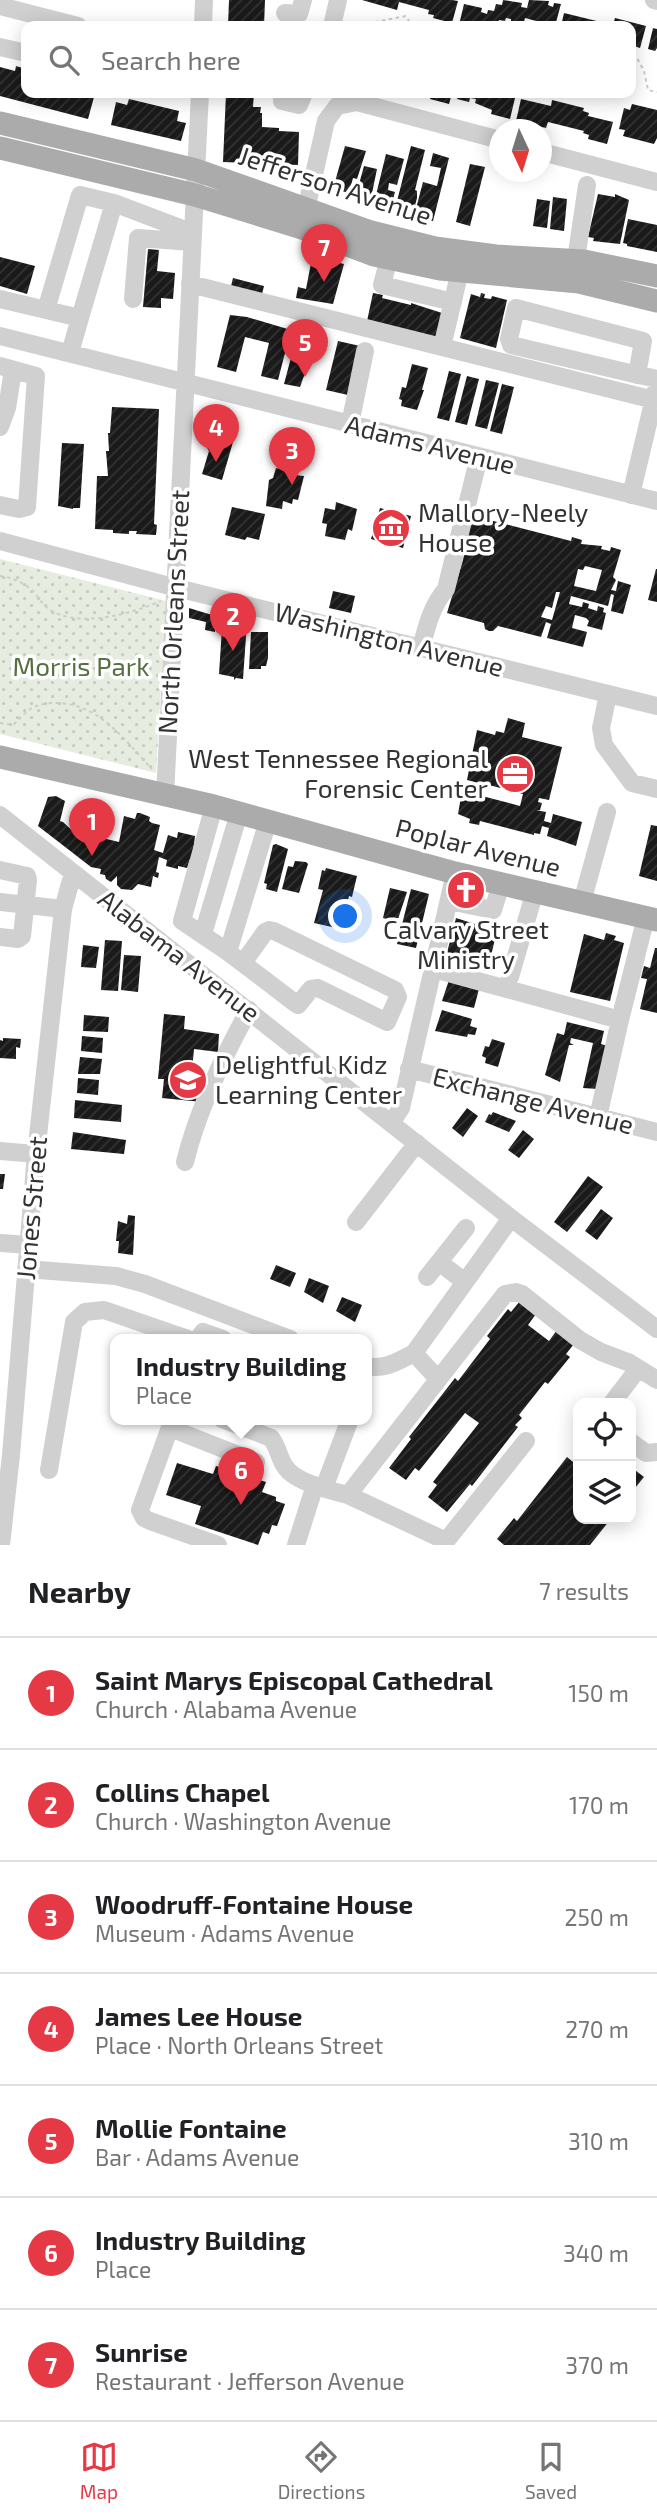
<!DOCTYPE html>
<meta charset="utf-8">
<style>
:root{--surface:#fff;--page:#f6f6f6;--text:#202124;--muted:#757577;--line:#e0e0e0;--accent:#e63946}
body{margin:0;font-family:"Exo 2",sans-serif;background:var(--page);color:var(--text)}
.controls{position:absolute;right:21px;bottom:21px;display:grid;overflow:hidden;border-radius:14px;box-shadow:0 4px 18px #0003}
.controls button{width:63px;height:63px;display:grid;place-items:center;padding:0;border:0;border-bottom:2px solid var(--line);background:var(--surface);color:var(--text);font:35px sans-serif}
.compass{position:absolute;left:489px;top:119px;width:63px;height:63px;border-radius:50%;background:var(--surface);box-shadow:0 4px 18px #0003;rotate:176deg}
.you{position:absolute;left:346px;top:917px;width:24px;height:24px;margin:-18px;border:5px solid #fff;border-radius:50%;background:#1a73e8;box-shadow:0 0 0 10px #1a73e833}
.badge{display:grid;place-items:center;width:46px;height:46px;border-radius:50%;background:var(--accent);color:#fff;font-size:23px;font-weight:700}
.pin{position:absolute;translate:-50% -58px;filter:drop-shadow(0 2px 4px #0008)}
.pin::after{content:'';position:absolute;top:37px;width:24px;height:21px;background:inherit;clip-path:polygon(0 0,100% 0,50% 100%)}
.popup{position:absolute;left:110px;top:1334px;width:262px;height:91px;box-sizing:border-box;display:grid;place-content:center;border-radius:14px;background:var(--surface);filter:drop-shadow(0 2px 5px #0005);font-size:23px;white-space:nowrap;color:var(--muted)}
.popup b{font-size:26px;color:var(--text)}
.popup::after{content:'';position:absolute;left:50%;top:100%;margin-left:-14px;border:14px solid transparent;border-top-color:var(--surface)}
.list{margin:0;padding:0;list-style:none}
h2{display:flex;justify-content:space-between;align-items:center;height:91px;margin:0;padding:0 28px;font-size:30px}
h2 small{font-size:23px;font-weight:400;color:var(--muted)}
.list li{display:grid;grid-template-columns:46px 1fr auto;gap:21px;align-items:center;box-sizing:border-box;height:112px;padding:0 28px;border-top:2px solid var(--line)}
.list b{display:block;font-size:26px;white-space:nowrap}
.list p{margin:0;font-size:23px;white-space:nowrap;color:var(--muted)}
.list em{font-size:23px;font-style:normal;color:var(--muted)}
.icon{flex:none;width:38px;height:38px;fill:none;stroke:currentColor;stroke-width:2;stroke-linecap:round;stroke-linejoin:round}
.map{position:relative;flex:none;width:657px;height:1545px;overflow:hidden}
.search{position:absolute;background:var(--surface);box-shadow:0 4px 18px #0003;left:21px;right:21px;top:21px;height:77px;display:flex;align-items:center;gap:18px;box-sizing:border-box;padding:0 24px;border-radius:14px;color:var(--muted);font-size:26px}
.sheet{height:875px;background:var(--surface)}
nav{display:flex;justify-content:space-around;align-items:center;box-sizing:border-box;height:98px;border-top:2px solid var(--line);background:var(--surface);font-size:19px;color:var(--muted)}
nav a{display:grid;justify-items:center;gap:4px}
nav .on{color:var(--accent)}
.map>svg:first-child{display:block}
</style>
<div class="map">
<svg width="657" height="1545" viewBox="0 0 657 1545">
<defs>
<pattern id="park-dots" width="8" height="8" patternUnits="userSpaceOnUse" patternTransform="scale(1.75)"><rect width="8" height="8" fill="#e6ecdf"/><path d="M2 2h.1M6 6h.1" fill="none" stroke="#c6cbc0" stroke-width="1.8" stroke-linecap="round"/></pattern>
<pattern id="building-hatch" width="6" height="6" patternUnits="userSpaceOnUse" patternTransform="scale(1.75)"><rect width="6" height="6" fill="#1a1a1a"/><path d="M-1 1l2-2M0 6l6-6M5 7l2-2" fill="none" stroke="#333"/></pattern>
</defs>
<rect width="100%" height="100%" fill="#fff"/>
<path fill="url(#park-dots)" d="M0 559 166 601 156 773 0 734Z"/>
<path fill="url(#building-hatch)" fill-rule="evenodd" d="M229 0H265L264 26H228Z
M362 0H452L458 1 452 23 433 18 434 15 428 14 429 10 399 2 397 10Z
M503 0 522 3 521 7 527 8 529 0 549 1 548 5 553 7 554 3 561 4 555 26 525 18 523 26 511 22V19L506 18 505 21 499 20 497 26 459 25 464 4 482 8 481 12 487 14 488 10 494 11 496 4 502 5Z
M564 13 613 25 615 18 646 26 640 48 631 45V26H561Z
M653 28 657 29V48L655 51 648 49Z
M16 66 26 69V93H81L94 97 88 119 0 96V67L15 71Z
M226 93H254L253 107H261L260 113H262V127L279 128V131L299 132 298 165 223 162Z
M419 93H452L449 104 430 99 431 95 426 94 425 98 418 96Z
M453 93H494L503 95 502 98H515L510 119 491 114 492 110 475 103 476 99 470 98 469 102 457 99 458 95Z
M129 99 179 111 177 121 186 123 181 141 111 125 116 102 127 105Z
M521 99 551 106 552 100 584 108 583 111 589 113 588 116 613 122 607 144 588 139 589 135 583 133 584 131 548 122 546 128 516 121Z
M632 104 657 110V138L654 144 623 136 625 130 619 129 624 108 630 110Z
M345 146 366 151 357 179 353 178 349 193 333 189Z
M411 146 425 150 415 190 417 191V198L412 217 394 213Z
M433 153 449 158 433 221 414 216 423 182 437 186 441 168 430 166Z
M386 154 404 159 397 185 389 183 388 190 395 192 392 203 375 199Z
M470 164 485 167 470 226 456 222Z
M364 166 377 169 371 198 356 195Z
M598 194 615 197V194L629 200 620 244 593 241 594 238 588 237Z
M553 197 567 199 564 231 550 229Z
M537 199 550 201 547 228 533 226Z
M628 219 657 225V252L627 246V244L623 243Z
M148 249 159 250 157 271 175 273 173 299 161 298V308L143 307Z
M0 257 35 266 27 294 0 286Z
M324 259 344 264 333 304 296 298 298 287 306 289 311 263 322 265Z
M233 278 264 286 261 298 230 290Z
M373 293 383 295 382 298 411 305V303L442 313 436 338 367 321Z
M481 293 485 294 484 298 491 299 492 296 507 300 496 348 460 338 471 294 480 297Z
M230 315 247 317 291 330 278 380 261 376 269 343 245 337 236 372 217 367Z
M338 341 360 346 348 395 326 390Z
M293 350 308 354 306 365H308L300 387 284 384Z
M412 364 428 368 422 390H424L417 410 401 406 402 400 399 399 402 387 406 388Z
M449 371 461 374 449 421 437 418Z
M467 376 479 379 467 425 455 422Z
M486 380 499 383 487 429 475 426Z
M502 384 514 387 502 434 490 431Z
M112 407 159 409 154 524 157 525 156 535 136 534 137 531H129V534L113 533V530L95 529 97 476H108L106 451H109L108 433H110Z
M219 423 237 428 222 480 202 474 209 451 206 446 209 437 214 439Z
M62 443 84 444 80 508H73V509L58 506Z
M286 467 294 469V475L304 476 298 500 293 499 292 504 283 501 282 509 266 506 269 480 273 478 276 468 286 470Z
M336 502 357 509 352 531 348 529 345 540 325 536 327 524 322 523 325 508 335 510Z
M232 507 265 514 259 540 247 537 245 540 225 535Z
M380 508 411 516 403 548 371 539Z
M474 516 571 541 572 537 582 540 581 544 602 546 601 549 610 551 611 547 621 550 613 577 616 580 611 590 616 591 618 581 631 585 623 614 611 611 614 595 611 594 608 606 571 596 569 604 582 607 583 602 589 604 588 608 597 611 598 606 604 608 603 612 606 613 602 630 587 626 589 621 586 618 575 615 572 628 587 632 583 647 547 638 551 624 546 622 541 637 498 626 493 631H489L485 629 484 623 447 613 463 560 472 517ZM585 566 602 570 596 591 574 586 578 569 583 570ZM556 592H560L552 620 541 617 546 606 552 608Z
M656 569H657V602L648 600Z
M333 591 355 596 351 613 329 608Z
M189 608 212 615 231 617V622H247L243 679 236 678 234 680V677L219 674 222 628 215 626V632L205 630 206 622 189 618Z
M251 632H268V658L266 666H261V669H249Z
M508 718 525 723 522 737 562 747 549 800 539 798 538 802 542 803 540 810H536L546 812 544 821 551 823 553 814 582 822 576 846 547 836 549 828 542 826 540 834 534 833V835L480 821 479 825 469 823 470 819 458 814 462 791 475 794 478 783 467 780 477 730 495 735 496 731 504 733ZM485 784 523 794 520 806 482 796Z
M56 796 65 801 60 821 63 822 78 836 86 804H90L91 802 97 803 100 808 94 836 119 842 124 816 135 819 137 813H140L150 817 149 821 152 823 160 825 154 850 163 853 168 835 177 838 178 832 195 836 192 860 190 859 187 868 178 866V869L166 866 167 860 159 857 156 872 159 873 158 878 153 876 151 887 138 884 132 890 121 889 117 885V876L111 882 106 879 105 875 100 874 101 869 91 867 38 826 48 797Z
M651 825 657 826V881L639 876Z
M276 844 288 849 277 892 266 889 267 884 264 883 273 845Z
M295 861 306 862 308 864 299 893 282 889 288 866 293 867Z
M326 868 357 876 352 897 349 896 341 929 314 923 323 890 318 889 322 870 325 871Z
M390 888 407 892 397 922 383 918Z
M411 889 429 894 416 948 397 944Z
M456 918 497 931 488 968 470 963 468 970 444 964Z
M606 933 616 936 614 940 624 943 610 1001 570 992 584 934 604 940Z
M105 940 122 941 118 991 101 990Z
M83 945 99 947 96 968 81 967Z
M655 948H657V1013L640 1009 647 979 641 978 644 966 650 968Z
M124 955 141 956 138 992 121 990Z
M449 980 479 989 474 1008 442 1001Z
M442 1010 472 1019 470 1026 477 1028 475 1035 468 1034 467 1037 435 1031Z
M164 1014 185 1016 184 1029 219 1034 218 1052 194 1049 191 1082 204 1083 202 1102 162 1098 164 1079H158Z
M84 1015 109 1017 108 1032 83 1031Z
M567 1022 604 1031 601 1044 608 1046 598 1089 583 1088 593 1043 571 1038 570 1043 574 1045H569L560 1082 545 1075 557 1033 564 1035Z
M82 1036 103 1038 102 1053 81 1051Z
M3 1038 21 1039 20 1048 16 1047V1059L0 1058V1040L3 1041Z
M492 1039 505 1043 498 1067 485 1063 486 1058 482 1056 485 1046 489 1047Z
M80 1057 102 1059 100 1074H78Z
M78 1078 99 1080 98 1095 77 1093Z
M75 1100 122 1105 121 1122 74 1118Z
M467 1108 478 1116 463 1137 452 1128Z
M493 1112 516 1121 509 1132 485 1122 489 1114 491 1115Z
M523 1130 534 1139 519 1158 508 1150Z
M73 1132 126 1140 124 1154 71 1149Z
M0 1174H5L3 1189H0Z
M588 1176 603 1187 567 1232 554 1222Z
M601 1209 613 1218 597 1240 585 1231Z
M128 1215 135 1216 133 1255 118 1253 119 1241H116L118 1221 127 1224Z
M276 1265 296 1273 290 1287 270 1279Z
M309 1278 329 1286 323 1303 304 1292Z
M342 1297 362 1305 355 1322 336 1311Z
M520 1301 536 1314 528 1325 549 1341 557 1330 574 1344 566 1354 570 1357 548 1384 545 1382 519 1415 522 1418 515 1425 518 1427 472 1486 470 1484 447 1512 428 1497 437 1485 433 1482 479 1423 465 1413 419 1471 415 1468 406 1480 389 1468 411 1439 409 1437 455 1378 458 1381 490 1339 487 1336 508 1309 511 1312Z
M567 1457 578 1466V1519H611L610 1520 590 1545H504L497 1539 514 1518 517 1521Z
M177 1463 213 1474 216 1466 266 1482 262 1492 276 1497V1501L285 1504 277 1526 272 1525 269 1534 263 1532 258 1545 195 1524 201 1506 166 1495Z
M631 1467 644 1477 631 1493Z"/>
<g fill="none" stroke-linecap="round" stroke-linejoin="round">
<path stroke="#cdcdcd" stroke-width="2" stroke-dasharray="3.5 3.5" stroke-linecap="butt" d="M375 22 406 16 411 25 416 26
M631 58H637L644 71 648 90 657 92
M0 576C12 577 26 584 34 592 39 598 43 605 49 609 77 629 131 614 161 601
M0 723 13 725C19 720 23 714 29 710 35 705 47 703 55 703 100 703 124 740 152 769"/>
<path stroke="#d0d0d0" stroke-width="18" d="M654 0 657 1
M0 6 78 26
M285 13 299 14 303 0
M203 26 204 0
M332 26 338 0
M0 47 26 53
M283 93 282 101 299 105 304 93
M542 152 657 182
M114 203 193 233
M304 219 326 121 337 106 357 102 500 140
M389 258 382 285 453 302
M576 260 587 185
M190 284 654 400
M0 299 80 318 70 353
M133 299 138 238 192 242
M46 310 80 195 114 203 80 318
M0 336 657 501
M442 347 460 271
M0 366 36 376 27 507 19 509 0 505
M637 375 643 341 516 308 509 339 511 345 630 373 657 379
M350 424 365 351
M0 427 7 408 13 370
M631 495 656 390
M0 541 177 588 657 706
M421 648C427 626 431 607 446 589L479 457
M608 694 601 728 604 745 632 783 657 789
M165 796 200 93
M214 806 182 921 228 952 295 1003 298 1005 311 989 318 988 387 1022 398 997 395 990 274 931 269 930 265 932 243 963
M0 815 511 1218 657 1329
M0 870 27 876 28 880 22 936 18 939 0 937
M449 901 493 910 501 884
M0 902 63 909
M582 902 607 812
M203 934 239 813
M228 952 268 821
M434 969 620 1020 646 917
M510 977 535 891
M409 1069 657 1132
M598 1117 620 1020
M392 1122 401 1108 455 873
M0 1151 36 1154
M185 1162C198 1109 223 1057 249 1010
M356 1222 417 1143
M0 1243 29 1245
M439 1262 466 1228
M26 1269 116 1276 145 1284 290 1339
M427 1277 439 1262 465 1282
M198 1339 203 1332 223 1339
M414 1353 438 1379
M367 1366C385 1370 398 1361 414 1353L511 1218
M612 1403 638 1369
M173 1419 140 1510 144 1518 150 1521 218 1545
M222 1419 271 1438C278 1446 279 1459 286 1468 296 1482 331 1491 348 1495
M170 1428 256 1462
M526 1441 446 1541 348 1495 505 1294 516 1292 522 1294 580 1340 601 1352 630 1363 657 1380
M631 1442 646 1453 657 1452
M49 1470 74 1322 85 1312 104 1310 188 1339
M324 1488 350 1419
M1 1545 11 1455 36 1154 63 909 73 873
M296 1545 315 1485"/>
<path stroke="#ababab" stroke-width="23" d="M0 123 196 170 371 232 435 248 496 256 584 261 657 276
M0 148 195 195 302 228 374 255 440 269 579 282 657 301
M0 757 214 806 455 873 657 920"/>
</g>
<defs>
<symbol id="museum-disc" viewBox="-11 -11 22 22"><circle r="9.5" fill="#e63946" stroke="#fff"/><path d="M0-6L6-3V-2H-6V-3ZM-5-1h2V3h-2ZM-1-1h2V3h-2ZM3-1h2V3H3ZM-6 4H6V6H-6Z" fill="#fff"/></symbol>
<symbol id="office-disc" viewBox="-11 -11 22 22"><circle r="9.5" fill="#e63946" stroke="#fff"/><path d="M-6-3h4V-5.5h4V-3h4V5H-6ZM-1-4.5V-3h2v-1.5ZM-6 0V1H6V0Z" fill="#fff"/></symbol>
<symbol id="church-disc" viewBox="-11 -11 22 22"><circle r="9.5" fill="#e63946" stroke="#fff"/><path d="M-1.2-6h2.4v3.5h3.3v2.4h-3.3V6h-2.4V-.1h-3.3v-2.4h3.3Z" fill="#fff"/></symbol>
<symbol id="school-disc" viewBox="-11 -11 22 22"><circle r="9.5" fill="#e63946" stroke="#fff"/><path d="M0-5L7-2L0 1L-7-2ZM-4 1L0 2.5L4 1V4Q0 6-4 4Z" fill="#fff"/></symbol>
</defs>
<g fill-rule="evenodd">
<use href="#museum-disc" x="369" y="506" width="44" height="44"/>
<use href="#office-disc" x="493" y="752" width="44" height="44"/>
<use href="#church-disc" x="444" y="868" width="44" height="44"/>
<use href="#school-disc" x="166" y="1058" width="44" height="44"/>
</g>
<g text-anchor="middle" stroke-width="7" stroke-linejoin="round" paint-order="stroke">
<g font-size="26" fill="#333" stroke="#fff">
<text transform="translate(335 186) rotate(18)" y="9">Jefferson Avenue</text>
<text transform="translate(430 445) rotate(14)" y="9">Adams Avenue</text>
<text transform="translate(174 612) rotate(-87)" y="9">North Orleans Street</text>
<text transform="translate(389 640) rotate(14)" y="9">Washington Avenue</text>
<text transform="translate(478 848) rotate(14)" y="9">Poplar Avenue</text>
<text transform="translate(179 956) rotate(38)" y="9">Alabama Avenue</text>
<text transform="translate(533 1101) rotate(14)" y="9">Exchange Avenue</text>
<text transform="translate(32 1208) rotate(-85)" y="9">Jones Street</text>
</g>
<g font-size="26" fill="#333" stroke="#fff" text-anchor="start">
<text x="418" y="522">Mallory-Neely<tspan x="418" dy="30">House</tspan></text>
<text x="488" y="768" text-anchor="end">West Tennessee Regional<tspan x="488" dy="30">Forensic Center</tspan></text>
<text x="466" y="939" text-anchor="middle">Calvary Street<tspan x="466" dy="30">Ministry</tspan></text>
<text x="215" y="1074">Delightful Kidz<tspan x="215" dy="30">Learning Center</tspan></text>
</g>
<g font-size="26" fill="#56703f" stroke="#fff">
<text x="81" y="676">Morris Park</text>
</g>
</g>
</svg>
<div class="controls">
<button><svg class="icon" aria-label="locate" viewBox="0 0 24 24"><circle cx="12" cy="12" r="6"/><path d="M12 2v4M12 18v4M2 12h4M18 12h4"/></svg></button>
<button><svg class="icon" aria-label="layers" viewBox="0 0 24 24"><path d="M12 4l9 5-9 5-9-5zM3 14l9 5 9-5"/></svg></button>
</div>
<svg class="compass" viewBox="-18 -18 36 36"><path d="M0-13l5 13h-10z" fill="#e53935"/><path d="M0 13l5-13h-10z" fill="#757577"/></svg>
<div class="you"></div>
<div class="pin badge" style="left:92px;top:856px">1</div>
<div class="pin badge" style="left:233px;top:651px">2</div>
<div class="pin badge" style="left:292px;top:485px">3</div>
<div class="pin badge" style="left:216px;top:462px">4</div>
<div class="pin badge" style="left:305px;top:377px">5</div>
<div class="pin badge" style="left:241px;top:1505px">6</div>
<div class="popup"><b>Industry Building</b>Place</div>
<div class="pin badge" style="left:324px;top:282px">7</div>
<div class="search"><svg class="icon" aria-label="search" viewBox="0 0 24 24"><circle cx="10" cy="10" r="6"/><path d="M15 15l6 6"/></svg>Search here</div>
</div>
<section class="sheet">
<h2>Nearby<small>7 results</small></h2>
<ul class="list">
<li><span class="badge">1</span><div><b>Saint Marys Episcopal Cathedral</b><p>Church · Alabama Avenue</p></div><em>150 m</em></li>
<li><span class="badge">2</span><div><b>Collins Chapel</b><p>Church · Washington Avenue</p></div><em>170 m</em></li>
<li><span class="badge">3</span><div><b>Woodruff-Fontaine House</b><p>Museum · Adams Avenue</p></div><em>250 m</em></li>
<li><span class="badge">4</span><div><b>James Lee House</b><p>Place · North Orleans Street</p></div><em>270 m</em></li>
<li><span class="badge">5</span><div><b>Mollie Fontaine</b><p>Bar · Adams Avenue</p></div><em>310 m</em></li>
<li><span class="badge">6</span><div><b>Industry Building</b><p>Place</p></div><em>340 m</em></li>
<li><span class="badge">7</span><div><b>Sunrise</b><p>Restaurant · Jefferson Avenue</p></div><em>370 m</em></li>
</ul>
</section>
<nav>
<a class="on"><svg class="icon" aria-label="map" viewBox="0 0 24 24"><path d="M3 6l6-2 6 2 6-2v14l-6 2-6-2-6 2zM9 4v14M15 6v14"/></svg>Map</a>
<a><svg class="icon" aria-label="directions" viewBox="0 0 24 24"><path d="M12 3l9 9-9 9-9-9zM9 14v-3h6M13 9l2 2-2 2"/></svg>Directions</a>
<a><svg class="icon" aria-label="saved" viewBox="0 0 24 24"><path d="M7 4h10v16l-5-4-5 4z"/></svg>Saved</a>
</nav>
